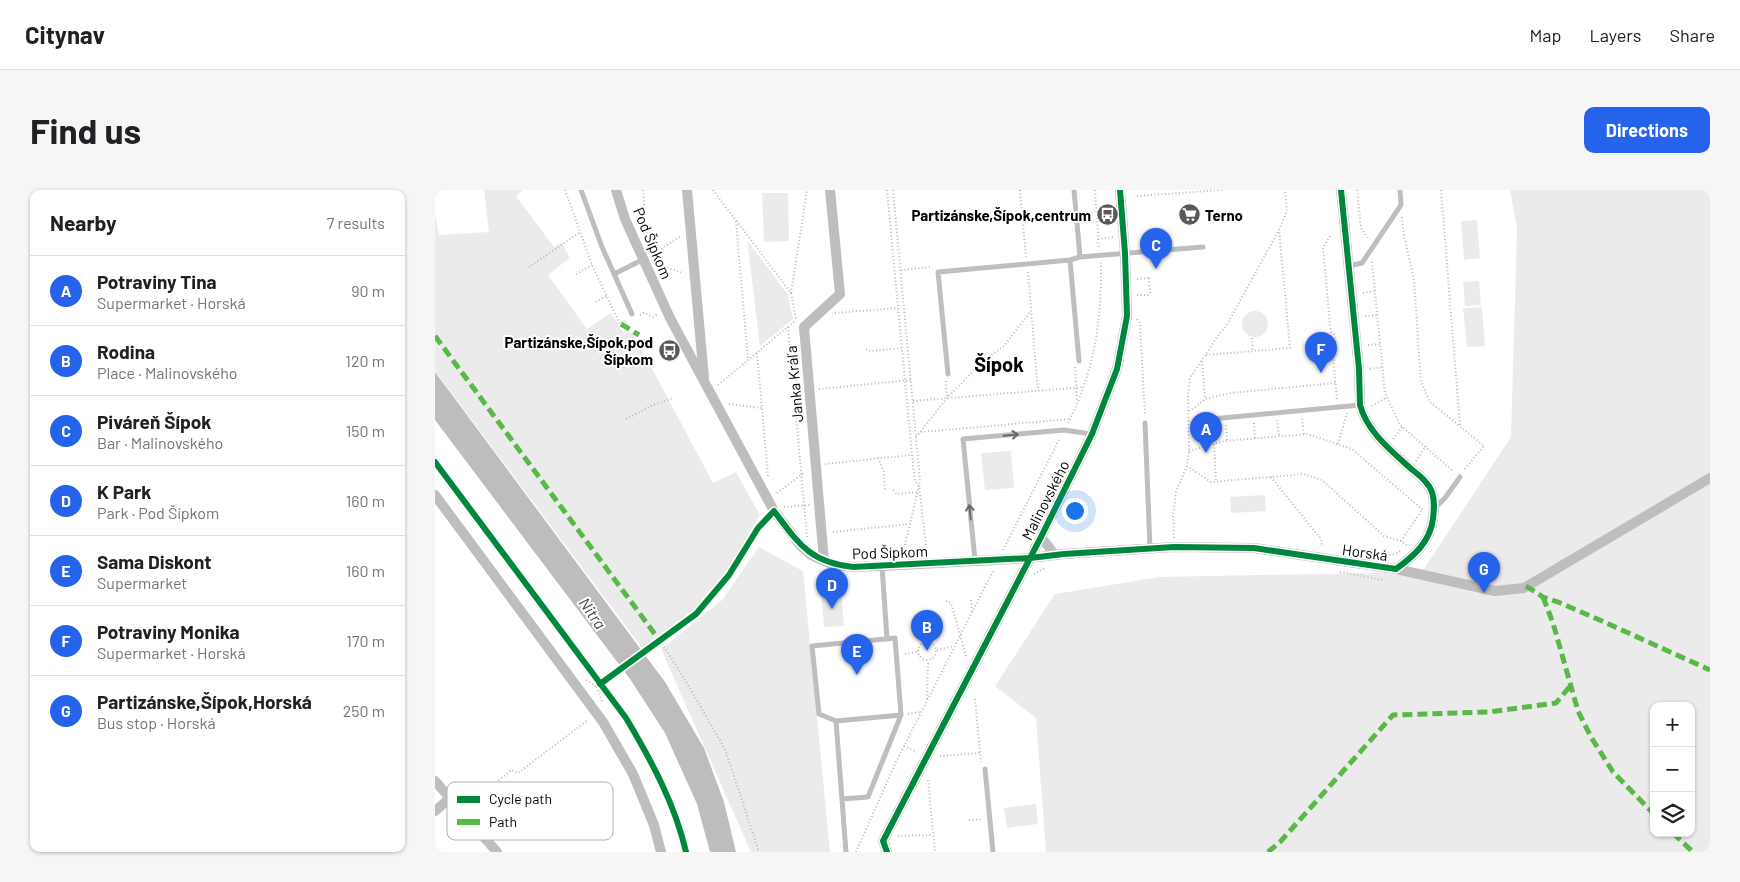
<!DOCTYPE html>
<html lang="en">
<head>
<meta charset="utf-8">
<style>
	body { margin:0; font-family:Barlow,sans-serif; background:#f6f6f6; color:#202124 }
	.controls { position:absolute; right:15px; bottom:15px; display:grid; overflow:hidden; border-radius:10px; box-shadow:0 1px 4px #0004 }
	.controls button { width:45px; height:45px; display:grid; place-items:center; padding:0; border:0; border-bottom:1px solid #e0e0e0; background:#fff; color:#202124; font:25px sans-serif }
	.you { position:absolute; left:639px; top:320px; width:18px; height:18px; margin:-12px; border:4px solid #fff; border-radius:50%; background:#1a73e8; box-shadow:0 0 0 8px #1a73e833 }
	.badge { display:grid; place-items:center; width:32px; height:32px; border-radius:50%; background:#2563eb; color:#fff; font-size:16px; font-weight:700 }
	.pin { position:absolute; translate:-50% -41px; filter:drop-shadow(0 1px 2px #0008) }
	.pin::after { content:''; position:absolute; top:26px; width:18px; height:15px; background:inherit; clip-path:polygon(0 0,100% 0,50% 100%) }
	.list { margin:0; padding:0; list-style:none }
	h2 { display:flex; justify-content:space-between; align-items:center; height:65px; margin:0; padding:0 20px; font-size:21px }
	h2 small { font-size:16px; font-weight:400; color:#757577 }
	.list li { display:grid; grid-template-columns:32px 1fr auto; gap:15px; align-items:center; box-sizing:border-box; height:70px; padding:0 20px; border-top:1px solid #e0e0e0 }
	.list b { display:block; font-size:19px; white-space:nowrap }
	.list p { margin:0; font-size:16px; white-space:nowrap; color:#757577 }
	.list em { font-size:16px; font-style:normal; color:#757577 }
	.icon { flex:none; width:28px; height:28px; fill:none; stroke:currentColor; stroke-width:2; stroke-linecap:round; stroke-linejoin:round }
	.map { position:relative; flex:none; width:1275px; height:662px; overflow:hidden; border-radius:10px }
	header { display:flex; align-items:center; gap:30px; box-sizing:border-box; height:70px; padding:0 25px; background:#fff; border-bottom:1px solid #e0e0e0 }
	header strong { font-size:24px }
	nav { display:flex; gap:28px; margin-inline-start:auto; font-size:18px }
	.intro { display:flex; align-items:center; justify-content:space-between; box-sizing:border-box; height:120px; padding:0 30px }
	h1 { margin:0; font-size:35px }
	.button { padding:12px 22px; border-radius:10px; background:#2563eb; color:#fff; font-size:18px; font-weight:700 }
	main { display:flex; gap:30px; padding:0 30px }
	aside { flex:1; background:#fff; border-radius:10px; box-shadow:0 1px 4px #0004 }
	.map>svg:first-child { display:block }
</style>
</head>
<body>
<header>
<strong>Citynav</strong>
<nav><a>Map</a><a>Layers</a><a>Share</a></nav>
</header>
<div class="intro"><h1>Find us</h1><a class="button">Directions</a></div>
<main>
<aside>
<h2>Nearby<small>7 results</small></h2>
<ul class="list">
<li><span class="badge">A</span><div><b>Potraviny Tina</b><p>Supermarket · Horská</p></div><em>90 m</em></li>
<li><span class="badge">B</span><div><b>Rodina</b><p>Place · Malinovského</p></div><em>120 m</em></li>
<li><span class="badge">C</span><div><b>Piváreň Šípok</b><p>Bar · Malinovského</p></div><em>150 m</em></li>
<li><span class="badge">D</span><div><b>K Park</b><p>Park · Pod Šípkom</p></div><em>160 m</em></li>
<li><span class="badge">E</span><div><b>Sama Diskont</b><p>Supermarket</p></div><em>160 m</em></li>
<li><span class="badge">F</span><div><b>Potraviny Monika</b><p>Supermarket · Horská</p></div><em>170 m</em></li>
<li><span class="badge">G</span><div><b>Partizánske,Šípok,Horská</b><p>Bus stop · Horská</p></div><em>250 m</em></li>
</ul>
</aside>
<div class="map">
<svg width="1275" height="662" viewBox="0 0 1275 662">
	<rect width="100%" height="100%" fill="#fff"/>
	<path fill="#ebebeb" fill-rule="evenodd" d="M49 0H88L81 6 119 57 127 53 135 68 113 85 152 139 176 123 188 142 198 143 278 293 301 282 325 325 290 385 259 421 207 458 0 181V23L4 45 54 42Z
		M1075 0H1275V662H611L601 528 560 496 620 404 725 387 987 382 1076 247 1082 39ZM1219 516H1256V643H1219Z
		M327 3H353L354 51 329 52Z
		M1042 30 1045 68 1029 70 1026 31Z
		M312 50 353 105 358 129 325 156Z
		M1044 91 1046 115 1030 116 1028 92Z
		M1047 117 1050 156 1032 157 1028 118Z
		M807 134a13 13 0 1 1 26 0a13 13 0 1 1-26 0Z
		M576 261 579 298 550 300 546 263Z
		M830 305 831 321 796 323 795 307Z
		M324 357 368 381 395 662H316L226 459 287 410Z
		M406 400 409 436 389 437 386 402Z
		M601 614 603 634 572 638 569 618Z"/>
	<path fill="#bdbdbd" d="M0 182 230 492 269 558 289 612 301 662H275L262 614 230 543 195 489 0 230Z"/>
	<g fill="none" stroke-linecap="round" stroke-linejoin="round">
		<path stroke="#b9b9b9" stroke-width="2" stroke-dasharray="1 2.5" stroke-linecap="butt" d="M130 0 157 75 185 134 193 130
			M208 0 212 50
			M278 0 356 103 361 130
			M452 0 477 265 480 291 484 296 492 363
			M458 0 485 291 468 364
			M585 0 591 67
			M660 0 664 58
			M922 0 926 38 934 50
			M1006 0 1025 236
			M702 6 787 0
			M967 27 969 46 979 90 986 192 995 212 1049 256 1028 281
			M301 31 313 170
			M895 46 888 58 902 210
			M663 49 678 47
			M217 64 245 47
			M937 72 950 203 965 235 1018 281
			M94 77 145 42
			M222 77 228 76 248 83
			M466 80 496 77
			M593 82 603 201
			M141 84 157 75
			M714 88 715 105
			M702 89 714 88
			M356 103 372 0
			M928 103 940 101
			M702 105H716
			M161 112 171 106
			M400 123 463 118
			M205 125 209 123 218 127 223 124
			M930 126 942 125
			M702 129 705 133 710 225
			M353 137 372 347
			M896 142 899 144 901 154
			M817 148 818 161
			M933 155 945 154
			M431 159 436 161 467 158
			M322 163 333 286
			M771 165 855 158 844 40
			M767 171 770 209
			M640 177 642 210
			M935 179 947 177
			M511 191 512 208
			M283 195 360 131
			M384 199 476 190
			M478 211 649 197
			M294 214 326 218
			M937 216 952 207
			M754 221 762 216 770 209 795 203 901 193
			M191 229 218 215 238 208
			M867 229 869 244
			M842 230 844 245
			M633 233C659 183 667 129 666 73
			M819 233 820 248
			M791 235 792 251
			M486 242 635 229
			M481 247 512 208 547 172 569 156 595 122
			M958 249 967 237
			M779 254 781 292
			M903 254 912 223
			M754 261 789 251 872 244 917 259 988 320
			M443 268 449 282 450 301
			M981 271 991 256
			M390 274 477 265
			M752 276 776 292 869 284 887 290 949 346 966 351 973 356
			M836 287 886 349 887 357
			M458 300 462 304 482 302
			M342 303 370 282
			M349 317 375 315
			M398 342 475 334
			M739 348 738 326 741 302 752 276 754 261 753 203 755 188 786 141 790 138 844 40 852 21 850 0
			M966 351 987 320
			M568 360 625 248
			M951 366 960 364 967 360
			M905 382 948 390
			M599 384 610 378
			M536 410 537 422
			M511 411 516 413 531 466
			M225 451 246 483 290 559 324 662
			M483 461a9 9 0 1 1 18 0a9 9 0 1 1-18 0Z
			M502 460 519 456
			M470 464 482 462
			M151 490 162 497
			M492 509 493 471
			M540 509 546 572
			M167 511 162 497C193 470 231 452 261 424 291 397 306 358 331 328
			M473 524 486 522
			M469 556 482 562
			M505 566 545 563
			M493 590 500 662
			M34 615 76 580 83 583 153 530
			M534 630 548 629
			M463 646 498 645
			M421 662 461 572 558 381"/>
		<path stroke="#bebebe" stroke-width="5" d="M146 0 167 57 197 124
			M639 0 645 67
			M635 70 644 171
			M914 76 927 73 966 15 965 0
			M179 84 207 70
			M513 184 503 82 635 70 645 67 768 57
			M766 230 925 215
			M710 233 715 358
			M1000 318 1010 308 1025 287
			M540 370 528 249 629 240 656 244
			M447 376 452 449
			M401 531 384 524 377 456 460 448 466 525 433 607 407 609
			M550 579 558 662
			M411 662 401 531 466 525"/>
		<path stroke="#bebebe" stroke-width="10" d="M181 0 190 29 235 128 339 321 365 355 376 365 389 371 401 375 418 377 447 376 595 368 629 364 739 357 819 358 961 379C979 366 995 352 998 329 999 320 1000 311 997 302 993 291 982 284 974 277 954 259 932 241 925 215L924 179 906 0
			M252 0 269 188
			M0 305 168 532 198 584 219 635 226 662
			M606 347 620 365
			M389 371 369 137 405 104 395 0
			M961 379 1060 401 1089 398 1275 288
			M0 591 62 662
			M0 621 15 608
			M452 662 448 651 606 347 657 244 682 179 692 126 690 63 685 0"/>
		<path stroke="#58b947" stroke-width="5" stroke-dasharray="10 5" stroke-linecap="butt" d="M186 134 204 145
			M0 146 225 451
			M1091 396 1108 407 1123 412 1167 431 1275 480
			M1108 407 1118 433 1143 521 1156 547 1178 582 1219 624
			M1238 643 1258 662
			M833 662 845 652 958 525 1054 522 1121 513 1136 495"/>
		<defs>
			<path id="cycleway" d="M0 272 191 528C216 570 240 614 251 662
				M165 494 261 424 294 385 323 338 339 321C364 354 374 372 418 377L595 368 629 364 739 357 819 358 961 379C979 366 995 352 998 329 999 320 1000 311 997 302 993 291 982 284 974 277 954 259 932 241 925 215L924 179 906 0
				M452 662 448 651 606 347 657 244 682 179 692 126 690 63 685 0"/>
		</defs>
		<use href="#cycleway" stroke="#fff" stroke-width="9"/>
		<use href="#cycleway" stroke="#00873e" stroke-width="6"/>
	</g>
	<defs><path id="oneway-shaft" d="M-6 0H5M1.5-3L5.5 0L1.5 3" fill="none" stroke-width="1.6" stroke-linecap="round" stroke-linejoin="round" transform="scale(1.25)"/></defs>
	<g stroke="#686868">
		<use href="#oneway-shaft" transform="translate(576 245) rotate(-5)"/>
		<use href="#oneway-shaft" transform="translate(535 322) rotate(-96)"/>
	</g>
	<defs>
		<symbol id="bus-disc" viewBox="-11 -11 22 22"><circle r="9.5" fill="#595959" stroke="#fff"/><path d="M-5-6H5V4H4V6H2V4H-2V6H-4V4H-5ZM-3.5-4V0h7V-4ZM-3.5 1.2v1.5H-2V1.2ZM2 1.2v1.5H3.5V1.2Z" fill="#fff"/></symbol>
		<symbol id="supermarket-disc" viewBox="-11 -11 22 22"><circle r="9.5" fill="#595959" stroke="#fff"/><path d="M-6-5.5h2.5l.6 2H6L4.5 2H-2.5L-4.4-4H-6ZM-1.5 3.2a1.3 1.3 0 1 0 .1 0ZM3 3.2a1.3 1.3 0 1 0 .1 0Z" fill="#fff"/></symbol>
	</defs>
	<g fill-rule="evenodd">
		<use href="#bus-disc" x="660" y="12" width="25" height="25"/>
		<use href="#supermarket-disc" x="742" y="12" width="25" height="25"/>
		<use href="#bus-disc" x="222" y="148" width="25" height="25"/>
	</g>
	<g text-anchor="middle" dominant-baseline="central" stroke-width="4" stroke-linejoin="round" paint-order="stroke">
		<g font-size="15" font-weight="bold" fill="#000" stroke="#fff" text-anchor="end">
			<text x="656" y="25">Partizánske,Šípok,centrum</text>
			<text x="770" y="25" text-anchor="start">Terno</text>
			<text x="218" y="152">Partizánske,Šípok,pod<tspan x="218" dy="17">Šípkom</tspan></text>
		</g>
		<g font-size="15" fill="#000" stroke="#fff">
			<text transform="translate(218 53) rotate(67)">Pod Šípkom</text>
			<text transform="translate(359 194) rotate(-95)">Janka Kráľa</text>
			<text transform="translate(610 310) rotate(-63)">Malinovského</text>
			<text transform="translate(455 362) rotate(-2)">Pod Šípkom</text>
			<text transform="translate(930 362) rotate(8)">Horská</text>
		</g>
		<g font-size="16" font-style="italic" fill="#424242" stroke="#fff">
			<text transform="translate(158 423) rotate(55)">Nitra</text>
		</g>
		<g font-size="20" font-weight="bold" fill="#000" stroke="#fff">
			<text x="564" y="174">Šípok</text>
		</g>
	</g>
	<rect x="12" y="592" width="166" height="58" rx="8" fill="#fff" stroke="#b2b2b2" stroke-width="1"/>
	<rect x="22" y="606" width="23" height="7" fill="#00873e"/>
	<rect x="22" y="629" width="23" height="6" fill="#58b947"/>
	<g font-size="14" fill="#000">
		<text x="54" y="614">Cycle path</text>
		<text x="54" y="637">Path</text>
	</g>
</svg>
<div class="controls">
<button>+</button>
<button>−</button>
<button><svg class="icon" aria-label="layers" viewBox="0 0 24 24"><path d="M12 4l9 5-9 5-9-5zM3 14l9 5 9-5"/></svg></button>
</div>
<div class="you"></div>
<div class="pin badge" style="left:771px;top:263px">A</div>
<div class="pin badge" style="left:492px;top:461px">B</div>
<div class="pin badge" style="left:721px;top:79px">C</div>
<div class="pin badge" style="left:397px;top:419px">D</div>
<div class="pin badge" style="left:422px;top:485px">E</div>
<div class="pin badge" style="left:886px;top:183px">F</div>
<div class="pin badge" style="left:1049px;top:403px">G</div>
</div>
</main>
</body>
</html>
